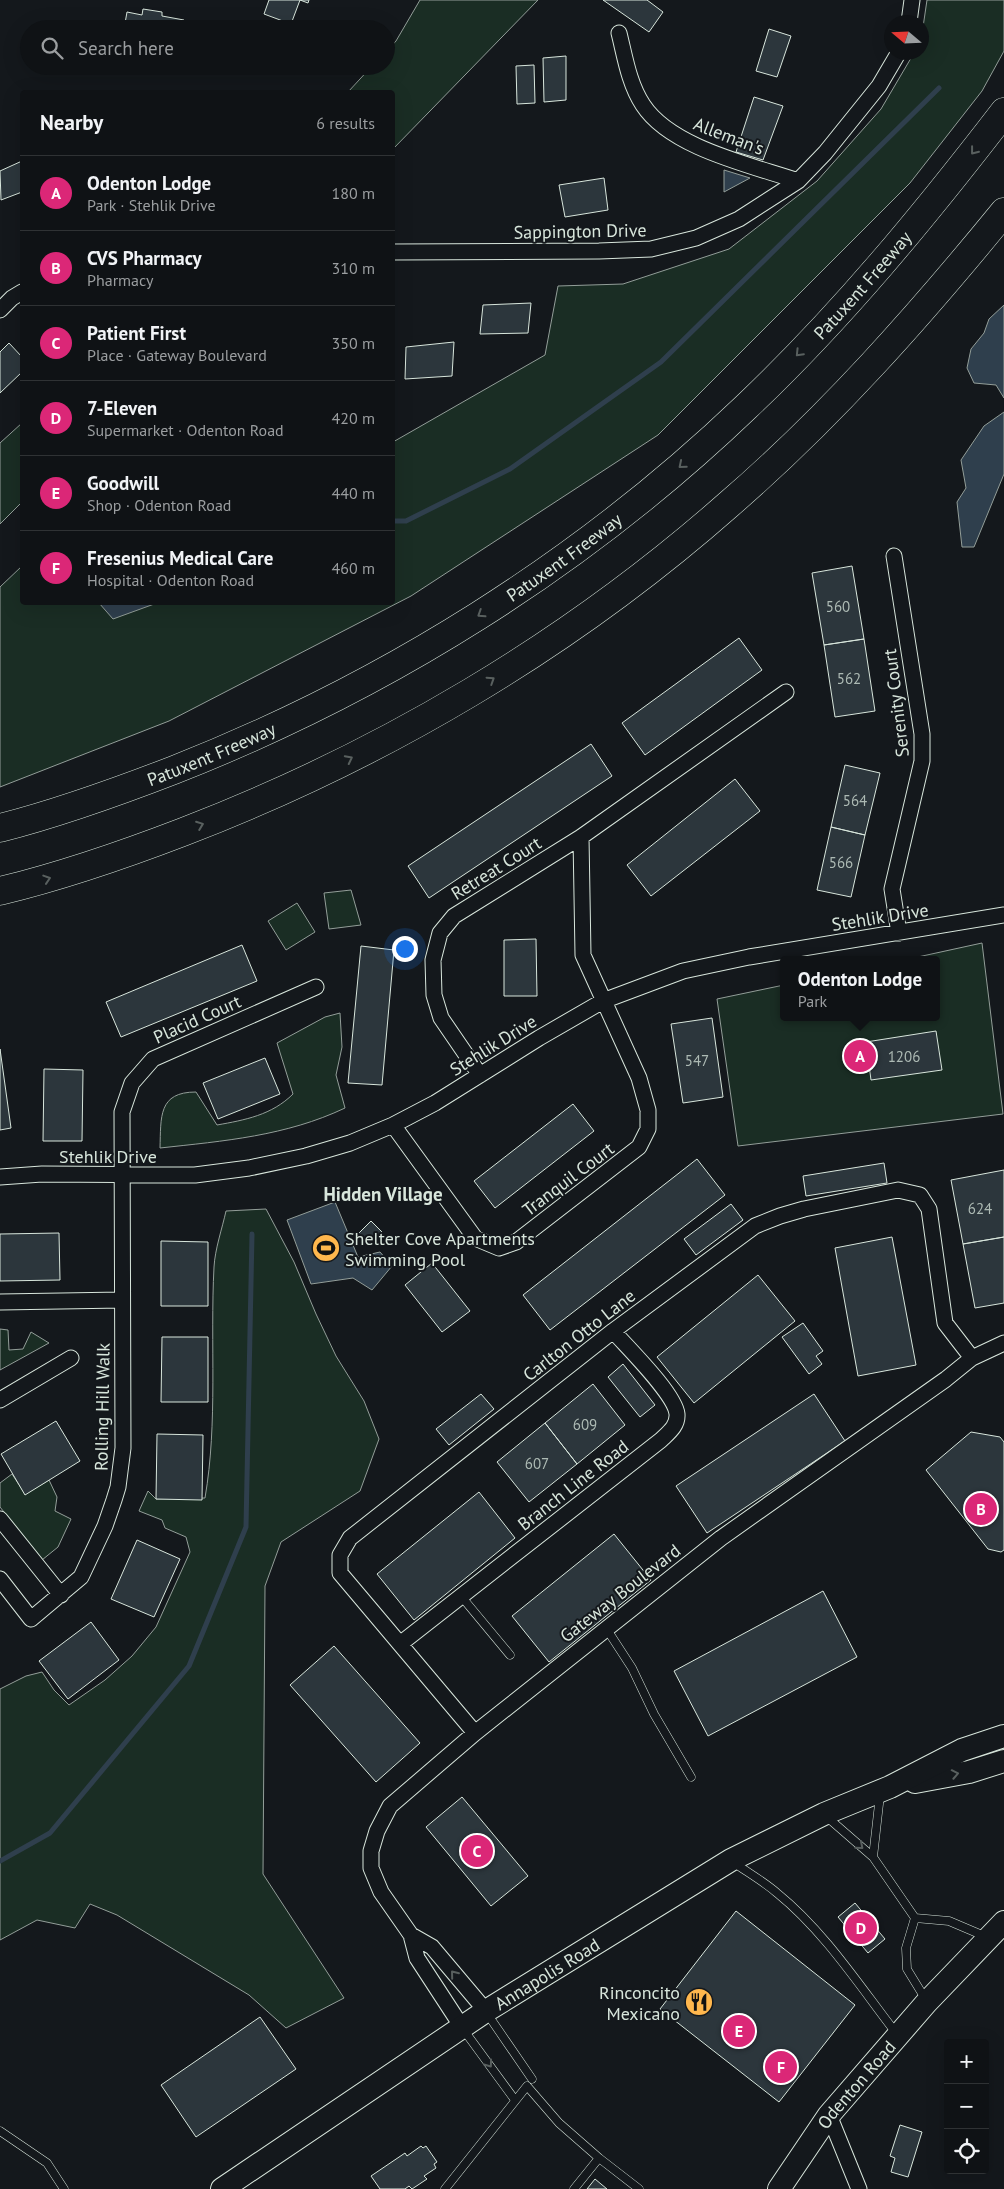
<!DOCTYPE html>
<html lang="en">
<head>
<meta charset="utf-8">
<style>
	body { margin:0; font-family:"PT Sans",sans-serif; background:#1d2022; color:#f1f3f6 }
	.controls { position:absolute; right:15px; bottom:15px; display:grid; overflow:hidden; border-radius:5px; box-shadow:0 5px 20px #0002 }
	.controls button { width:45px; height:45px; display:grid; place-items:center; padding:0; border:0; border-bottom:1px solid #2f3234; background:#0f1215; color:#f1f3f6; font:25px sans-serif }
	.compass { position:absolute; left:884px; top:15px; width:45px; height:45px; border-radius:50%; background:#0f1215; box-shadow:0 5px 20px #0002; rotate:289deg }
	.you { position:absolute; left:404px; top:948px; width:18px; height:18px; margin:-12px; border:4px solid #fff; border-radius:50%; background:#1a73e8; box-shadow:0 0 0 8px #1a73e833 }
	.badge { display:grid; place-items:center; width:32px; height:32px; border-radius:50%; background:#db2777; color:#fff; font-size:16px; font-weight:700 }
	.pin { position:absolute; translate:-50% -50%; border:2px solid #fff; box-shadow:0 1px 5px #0006 }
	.popup { position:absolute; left:780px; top:956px; width:160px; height:65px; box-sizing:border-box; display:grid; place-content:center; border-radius:5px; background:#0f1215; filter:drop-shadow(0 1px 4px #0005); font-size:16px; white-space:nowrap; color:#9b9ea0 }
	.popup b { font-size:19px; color:#f1f3f6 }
	.popup::after { content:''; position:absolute; left:50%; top:100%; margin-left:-10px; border:10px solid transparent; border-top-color:#0f1215 }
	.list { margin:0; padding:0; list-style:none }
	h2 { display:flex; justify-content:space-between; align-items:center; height:65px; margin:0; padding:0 20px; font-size:21px }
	h2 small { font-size:16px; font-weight:400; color:#9b9ea0 }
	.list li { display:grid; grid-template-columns:32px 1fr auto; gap:15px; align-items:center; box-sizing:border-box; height:75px; padding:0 20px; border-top:1px solid #2f3234 }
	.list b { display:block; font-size:19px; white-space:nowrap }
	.list p { margin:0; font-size:16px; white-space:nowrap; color:#9b9ea0 }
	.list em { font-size:16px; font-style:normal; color:#9b9ea0 }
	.icon { flex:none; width:28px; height:28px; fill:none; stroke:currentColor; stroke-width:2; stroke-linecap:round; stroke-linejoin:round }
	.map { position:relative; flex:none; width:1004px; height:2189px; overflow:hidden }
	.search { position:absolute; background:#0f1215; box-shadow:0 5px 20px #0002; left:20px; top:20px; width:375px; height:55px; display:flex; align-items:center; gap:12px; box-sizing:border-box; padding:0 18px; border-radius:28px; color:#9b9ea0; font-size:19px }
	.panel { position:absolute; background:#0f1215; box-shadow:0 5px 20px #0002; left:20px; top:90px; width:375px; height:515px; border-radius:5px }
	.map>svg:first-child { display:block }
</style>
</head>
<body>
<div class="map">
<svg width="1004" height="2189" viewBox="0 0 1004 2189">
	<rect width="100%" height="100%" fill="#14181c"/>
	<path fill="#1a2d24" stroke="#939e99" d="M420 0H538L393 149 392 92H348L372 66H386V52L396 41Z
		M927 0H1004V51L982 91 910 183 658 435 411 596 169 721 0 787V587L22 566V602H392L393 442 545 355 558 286 623 284 729 249 817 181 881 109 914 53 922 52V34Z
		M22 423V502L0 524V443Z
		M351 890 361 925 329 929 324 893Z
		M297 903 315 932 286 950 268 921Z
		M982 943 1003 1114 738 1146 717 999 784 985V1017H936V960H904Z
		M340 1013 342 1047 336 1075 345 1108C286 1136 224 1141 160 1148 161 1117 158 1092 196 1092L217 1125C245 1120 272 1115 293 1094L277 1043 325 1017Z
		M266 1209 294 1262 316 1314 336 1356 364 1401 379 1439 360 1491 281 1542 265 1586 263 1874 344 1998 286 2028 249 1995 117 1915 90 1904 75 1928 37 1920 0 1940V1689L26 1676 42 1672 54 1690 69 1705 105 1680 132 1656 156 1627 190 1552 186 1537 165 1528 162 1520 139 1511 148 1491 156 1499 205 1498C218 1422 210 1344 214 1267 215 1249 222 1229 226 1211Z
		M0 1329 8 1330 9 1350 23 1349 31 1332 49 1343 0 1370Z
		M12 1474 25 1494 49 1480 57 1497 55 1511 71 1519 58 1547 42 1560 0 1507V1483Z"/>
	<path fill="#2f3f4d" stroke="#939e99" d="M724 170 750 178 724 192Z
		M1004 305V398L996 385 974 383 967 368 971 349 984 333 989 319Z
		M1004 412V474L974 547H962L957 502 966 488 961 460 984 426Z
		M99 603H157L113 619Z
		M335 1202 358 1257 380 1252 392 1266 372 1290 353 1278 311 1284 287 1220Z"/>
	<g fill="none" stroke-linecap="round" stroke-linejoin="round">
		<path stroke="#2f3f4d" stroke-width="5" d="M392 521H406L510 469 661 362 939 88
			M0 1861 50 1833 189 1666 246 1527 252 1234"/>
	</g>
	<path fill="#2c363c" stroke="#d8e6dc" d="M269 0H309L308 3 300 0 291 24 264 14Z
		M603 0H647L663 12 649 32Z
		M143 9 162 12V16L184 20 182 29H124L127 12 142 15Z
		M769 29 791 36 777 77 756 71Z
		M566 56V100L544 102 543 58Z
		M534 65 535 103 517 104 516 66Z
		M754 97 783 106 763 160 736 152Z
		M22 161V192L1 200 0 171Z
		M604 178 608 210 565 217 559 185Z
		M531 303 528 333 480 334 483 305Z
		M454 342 452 376 405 379 406 347Z
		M9 343 22 357V372L0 393V352Z
		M852 566 864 639 824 645 812 573Z
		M739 638 762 670 645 755 622 723Z
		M864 639 875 711 835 717 824 645Z
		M591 744 612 776 429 898 408 866Z
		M845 765 880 773 865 835 831 827Z
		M735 779 760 811 651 896 627 865Z
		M831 827 865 835 851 897 817 890Z
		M536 939 537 996H504V940Z
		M242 945 257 981 121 1037 106 1002Z
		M361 946 394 950 382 1085 348 1083Z
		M712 1018 723 1097 683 1103 671 1024Z
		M936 1031 942 1070 871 1080 866 1042Z
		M0 1049 11 1128 0 1130Z
		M265 1058 280 1094 218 1119 203 1083Z
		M44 1069 83 1070 82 1141H43Z
		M573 1104 594 1131 495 1208 474 1181Z
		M697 1159 725 1195 550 1330 523 1295Z
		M884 1163 887 1183 806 1196 803 1176Z
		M1004 1170V1237L963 1244 951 1180Z
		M731 1204 743 1220 696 1255 684 1239Z
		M371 1221 382 1232 369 1245 358 1234Z
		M59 1233 60 1280 0 1281V1234Z
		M892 1237 916 1365 858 1376 835 1248Z
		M1004 1237V1303L975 1308 963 1244Z
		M161 1241 208 1242V1306H161Z
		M432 1263 470 1311 442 1332 405 1285Z
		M758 1275 795 1321 694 1403 657 1357Z
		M803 1323 823 1351 816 1356 822 1364 809 1374 782 1337Z
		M162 1337H208V1402H161Z
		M623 1364 655 1405 640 1417 608 1377Z
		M593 1384 625 1425 577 1464 545 1423Z
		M481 1394 494 1409 449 1445 436 1429Z
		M814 1394 845 1441 707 1533 676 1486Z
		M56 1421 80 1461 25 1495 1 1454Z
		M545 1423 577 1464 529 1502 497 1462Z
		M971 1432 1000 1437 1004 1442V1550L1001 1552 988 1549 926 1470Z
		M157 1434 203 1435 202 1500 156 1499Z
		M479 1492 515 1538 414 1620 377 1574Z
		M614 1534 651 1580 549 1662 512 1616Z
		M137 1540 180 1559 154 1617 111 1599Z
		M823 1591 857 1657 708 1736 674 1671Z
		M91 1622 119 1660 68 1699 39 1661Z
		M334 1646 420 1743 376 1782 290 1685Z
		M462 1797 528 1876 491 1906 426 1827Z
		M855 1903 885 1939 868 1953 838 1917Z
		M736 1911 855 2005 779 2102 660 2009Z
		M260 2017 296 2069 196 2137 161 2085Z
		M900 2125 922 2132 908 2177 891 2172 895 2158 890 2156Z
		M421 2146 423 2148 426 2146 437 2162 434 2164 436 2168 424 2176 427 2179 412 2189 409 2186 405 2189H380L371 2176 405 2153 407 2156Z
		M595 2179 607 2189H587Z"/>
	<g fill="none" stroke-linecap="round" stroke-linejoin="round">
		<defs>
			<path id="lane" d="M461 1596 510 1655
				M606 1628 632 1668 654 1714 691 1777
				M827 1817 873 1857 880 1795
				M873 1857 915 1918
				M733 1862C747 1872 763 1881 777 1893 824 1931 859 1985 896 2033
				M926 2000 907 1969 906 1948 915 1918 949 1921 982 1935
				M486 2012 532 2079
				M463 2029 515 2100
				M0 2131 47 2163 64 2189
				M599 2158 639 2189
				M445 2189 527 2086 559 2123 599 2158 574 2189"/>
			<path id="street" d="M909 22 912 0
				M619 33C625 57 629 84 643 105 671 148 751 165 798 181
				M392 252 599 251 651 249 696 238 739 219 798 181 825 153 879 86 899 52
				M0 310 12 298 22 292
				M894 556 922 734V761L892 889 899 933
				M480 1075 441 1018 434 995 433 960 440 933 454 916 581 837 786 692
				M393 1125 475 1238 499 1248 516 1242 639 1147 648 1129V1110L639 1078 583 955 581 837
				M0 1177 42 1174 195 1175 249 1168 306 1156 350 1143 393 1125 435 1103 539 1038 603 1001 683 971 749 957 1004 915
				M0 1302 122 1300
				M0 1400 71 1358
				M0 1519 61 1595
				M0 1579 31 1619 81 1577 105 1526 114 1500 118 1487 123 1448 122 1112 132 1083 153 1059 316 987
				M400 1644 661 1440C668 1433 678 1426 677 1414 675 1394 628 1348 613 1331
				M475 1733 340 1573V1555L350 1538 613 1331 755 1226 780 1216 804 1209 898 1190 920 1195 929 1209 945 1323 972 1358
				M411 1935 432 1947 486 2011
				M462 2027 417 1958 411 1935 381 1892 371 1868V1851L377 1831 390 1806 475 1733 721 1538 946 1379 972 1358 1004 1343
				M829 2115 859 2189"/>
			<g id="secondary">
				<path d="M915 1782 969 1772 1004 1761"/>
				<path id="s1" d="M222 2189 486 2011 731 1860 824 1814 890 1787 962 1750 1004 1736"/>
				<path id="s2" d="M779 2189 829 2115 927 2002 1004 1922"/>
			</g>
			<g id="highway">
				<path id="s3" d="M0 828C59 813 117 792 174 770 385 687 582 564 746 407 841 317 924 216 1004 112"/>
				<path d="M0 891C62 876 123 855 183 832 381 756 568 646 728 505 830 417 919 316 1004 212"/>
			</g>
		</defs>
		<use href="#lane" stroke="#d8e6dc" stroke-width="9"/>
		<use href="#street" stroke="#d8e6dc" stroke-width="17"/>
		<use href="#secondary" stroke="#d8e6dc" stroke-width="24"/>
		<use href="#highway" stroke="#d8e6dc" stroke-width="29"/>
		<use href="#lane" stroke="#14181c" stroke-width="8"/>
		<use href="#street" stroke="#14181c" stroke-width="15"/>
		<use href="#secondary" stroke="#14181c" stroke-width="22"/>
		<use href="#highway" stroke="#14181c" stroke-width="28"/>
	</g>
	<defs><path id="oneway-chevron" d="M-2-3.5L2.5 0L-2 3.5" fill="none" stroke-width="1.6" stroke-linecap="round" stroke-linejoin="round" transform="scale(1.25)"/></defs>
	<g stroke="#59605f">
		<use href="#oneway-chevron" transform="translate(974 151) rotate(128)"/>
		<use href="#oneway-chevron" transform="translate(799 353) rotate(134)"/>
		<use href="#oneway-chevron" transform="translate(682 465) rotate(140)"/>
		<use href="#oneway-chevron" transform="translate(481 614) rotate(147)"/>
		<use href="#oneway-chevron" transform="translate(491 680) rotate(-33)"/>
		<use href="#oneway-chevron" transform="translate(349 759) rotate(-27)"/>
		<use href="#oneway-chevron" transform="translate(200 825) rotate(-21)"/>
		<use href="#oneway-chevron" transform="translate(47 879) rotate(-18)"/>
		<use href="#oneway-chevron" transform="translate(955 1774) rotate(-11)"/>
		<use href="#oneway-chevron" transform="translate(860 1846) rotate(40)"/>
		<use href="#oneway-chevron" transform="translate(454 1974) rotate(-129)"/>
		<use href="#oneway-chevron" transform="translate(489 2064) rotate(54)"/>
	</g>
	<defs>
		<symbol id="stadium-disc" viewBox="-11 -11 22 22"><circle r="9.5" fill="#ffb74d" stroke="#14181c"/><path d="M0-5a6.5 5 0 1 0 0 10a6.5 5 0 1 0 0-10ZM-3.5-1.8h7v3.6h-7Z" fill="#111"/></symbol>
		<symbol id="restaurant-disc" viewBox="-11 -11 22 22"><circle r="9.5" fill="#ffb74d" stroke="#14181c"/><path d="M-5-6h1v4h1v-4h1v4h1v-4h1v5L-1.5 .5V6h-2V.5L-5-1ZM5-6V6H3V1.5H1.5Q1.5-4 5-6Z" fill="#111"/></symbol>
	</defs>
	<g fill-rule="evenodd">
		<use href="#stadium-disc" x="310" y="1232" width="32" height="32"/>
		<use href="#restaurant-disc" x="683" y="1986" width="32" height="32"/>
	</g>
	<g text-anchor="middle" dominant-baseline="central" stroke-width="4" stroke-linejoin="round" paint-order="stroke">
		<g font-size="15" fill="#adbab4">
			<text x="838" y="606">560</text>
			<text x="849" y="678">562</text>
			<text x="855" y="800">564</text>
			<text x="841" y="862">566</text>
			<text x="904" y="1056">1206</text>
			<text x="697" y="1060">547</text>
			<text x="980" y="1208">624</text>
			<text x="585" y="1424">609</text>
			<text x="537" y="1463">607</text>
		</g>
		<g font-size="18" fill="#d8e6dc" stroke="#14181c">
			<text transform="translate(729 136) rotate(21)">Alleman's</text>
			<text transform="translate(580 231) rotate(-1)">Sappington Drive</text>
			<text stroke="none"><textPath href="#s3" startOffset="1034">Patuxent Freeway</textPath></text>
			<text stroke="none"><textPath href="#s3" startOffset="629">Patuxent Freeway</textPath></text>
			<text transform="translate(896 703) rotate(-97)">Serenity Court</text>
			<text stroke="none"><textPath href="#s3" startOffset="224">Patuxent Freeway</textPath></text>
			<text transform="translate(496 868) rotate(-32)">Retreat Court</text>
			<text transform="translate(880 917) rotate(-9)">Stehlik Drive</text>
			<text transform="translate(197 1019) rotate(-24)">Placid Court</text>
			<text transform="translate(493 1045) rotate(-32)">Stehlik Drive</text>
			<text x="108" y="1156">Stehlik Drive</text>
			<text transform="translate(568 1179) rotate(-37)">Tranquil Court</text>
			<text transform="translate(579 1335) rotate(-38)">Carlton Otto Lane</text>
			<text transform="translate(102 1407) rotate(-89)">Rolling Hill Walk</text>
			<text transform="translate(573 1485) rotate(-38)">Branch Line Road</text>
			<text transform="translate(620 1593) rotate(-38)">Gateway Boulevard</text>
			<text stroke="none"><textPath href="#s1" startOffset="390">Annapolis Road</textPath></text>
			<text stroke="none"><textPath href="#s2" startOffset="130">Odenton Road</textPath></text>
		</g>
		<g font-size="18" fill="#d8e6dc" stroke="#14181c" text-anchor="start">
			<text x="345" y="1238">Shelter Cove Apartments<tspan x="345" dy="21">Swimming Pool</tspan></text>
			<text x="680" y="1992" text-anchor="end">Rinconcito<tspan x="680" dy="21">Mexicano</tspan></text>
		</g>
		<g font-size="19" font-weight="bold" fill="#d8e6dc" stroke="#14181c">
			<text x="383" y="1194">Hidden Village</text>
		</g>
	</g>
</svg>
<div class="controls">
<button>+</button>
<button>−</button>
<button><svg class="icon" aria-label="locate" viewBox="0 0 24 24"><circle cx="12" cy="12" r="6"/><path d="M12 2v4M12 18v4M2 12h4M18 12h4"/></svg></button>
</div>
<svg class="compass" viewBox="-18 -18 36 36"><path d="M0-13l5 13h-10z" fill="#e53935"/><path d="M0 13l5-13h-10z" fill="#9b9ea0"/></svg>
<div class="you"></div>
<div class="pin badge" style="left:860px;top:1056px">A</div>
<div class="popup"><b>Odenton Lodge</b>Park</div>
<div class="pin badge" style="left:981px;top:1509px">B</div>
<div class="pin badge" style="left:477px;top:1851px">C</div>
<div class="pin badge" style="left:861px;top:1928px">D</div>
<div class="pin badge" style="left:739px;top:2031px">E</div>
<div class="pin badge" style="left:781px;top:2067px">F</div>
<div class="search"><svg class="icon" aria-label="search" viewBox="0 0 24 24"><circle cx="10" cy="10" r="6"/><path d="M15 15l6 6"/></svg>Search here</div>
<section class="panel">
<h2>Nearby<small>6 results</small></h2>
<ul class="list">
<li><span class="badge">A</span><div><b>Odenton Lodge</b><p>Park · Stehlik Drive</p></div><em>180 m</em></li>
<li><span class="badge">B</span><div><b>CVS Pharmacy</b><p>Pharmacy</p></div><em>310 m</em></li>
<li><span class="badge">C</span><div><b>Patient First</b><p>Place · Gateway Boulevard</p></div><em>350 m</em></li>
<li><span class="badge">D</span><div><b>7-Eleven</b><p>Supermarket · Odenton Road</p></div><em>420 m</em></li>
<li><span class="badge">E</span><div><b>Goodwill</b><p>Shop · Odenton Road</p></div><em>440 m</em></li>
<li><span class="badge">F</span><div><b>Fresenius Medical Care</b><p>Hospital · Odenton Road</p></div><em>460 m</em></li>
</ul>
</section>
</div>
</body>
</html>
